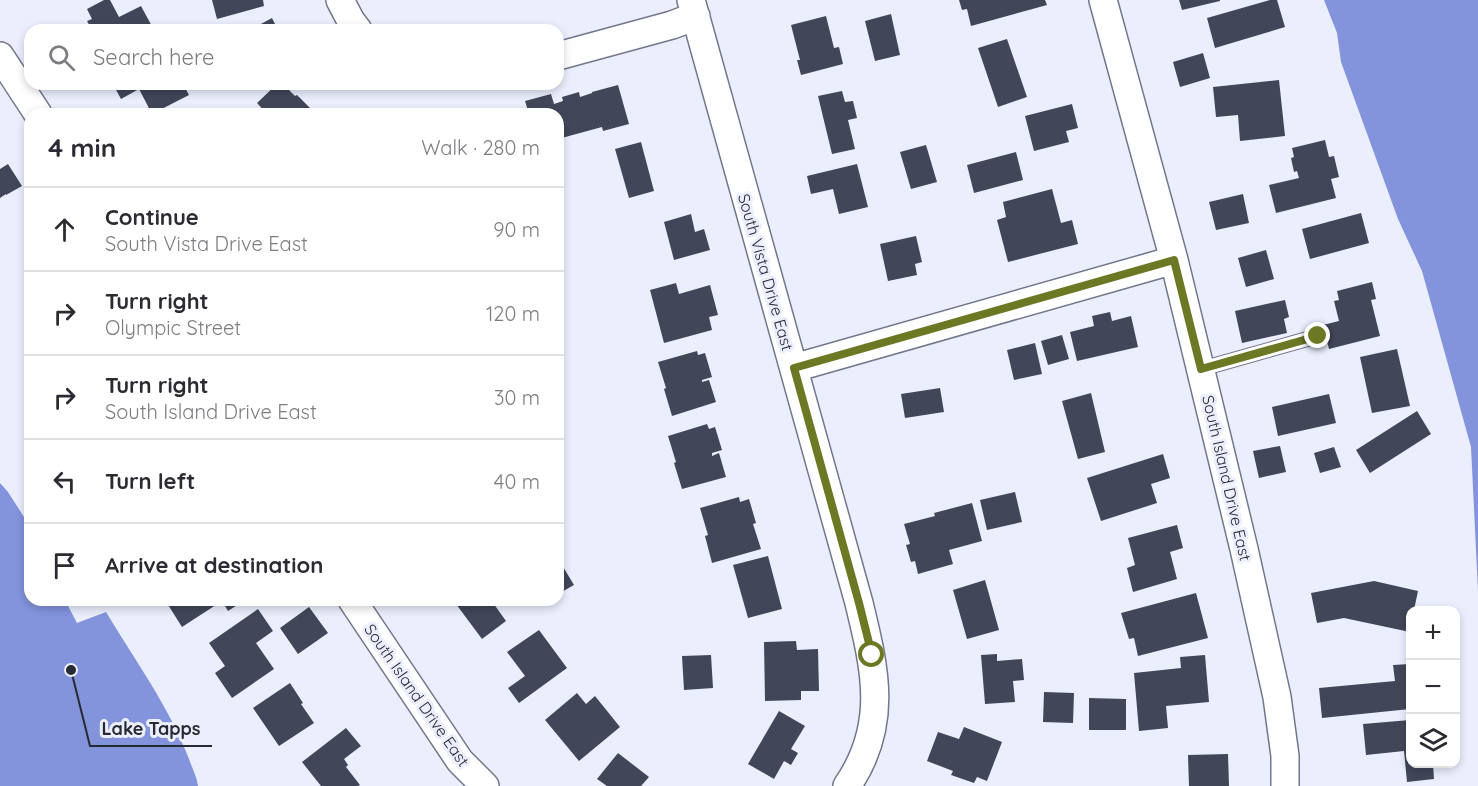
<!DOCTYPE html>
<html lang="en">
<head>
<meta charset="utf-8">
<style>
	body { margin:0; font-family:Quicksand,sans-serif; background:#f7f7f7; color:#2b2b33 }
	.controls { position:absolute; right:18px; bottom:18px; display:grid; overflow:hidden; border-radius:12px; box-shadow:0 3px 9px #0003 }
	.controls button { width:54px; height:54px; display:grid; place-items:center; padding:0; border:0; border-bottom:2px solid #e1e1e2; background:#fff; color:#2b2b33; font:30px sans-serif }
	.stop { position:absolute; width:18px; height:18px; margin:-14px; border:4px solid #6c7824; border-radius:50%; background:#fff }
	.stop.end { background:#6c7824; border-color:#fff; box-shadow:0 2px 6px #0008 }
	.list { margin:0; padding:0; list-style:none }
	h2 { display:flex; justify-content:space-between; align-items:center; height:78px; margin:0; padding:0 24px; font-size:26px }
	h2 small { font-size:20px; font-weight:400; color:#7c7c81 }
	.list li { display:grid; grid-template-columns:39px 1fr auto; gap:18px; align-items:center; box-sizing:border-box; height:84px; padding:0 24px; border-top:2px solid #e1e1e2 }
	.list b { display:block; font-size:22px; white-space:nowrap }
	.list p { margin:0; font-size:20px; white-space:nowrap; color:#7c7c81 }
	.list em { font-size:20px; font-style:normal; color:#7c7c81 }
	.icon { flex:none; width:33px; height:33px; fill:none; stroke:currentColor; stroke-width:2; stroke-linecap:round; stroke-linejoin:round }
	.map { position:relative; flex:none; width:1478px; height:786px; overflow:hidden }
	.search { position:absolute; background:#fff; box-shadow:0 3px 9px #0003; left:24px; top:24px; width:540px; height:66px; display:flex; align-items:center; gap:15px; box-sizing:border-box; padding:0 21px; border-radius:18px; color:#7c7c81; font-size:22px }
	.panel { position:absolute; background:#fff; box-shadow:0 3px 9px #0003; left:24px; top:108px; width:540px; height:498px; border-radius:18px }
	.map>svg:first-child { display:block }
</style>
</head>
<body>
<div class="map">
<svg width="1478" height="786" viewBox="0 0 1478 786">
	<rect width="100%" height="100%" fill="#ebeffd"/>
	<path fill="#8393dc" d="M1324 0H1478V591L1471 447 1422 271 1398 219 1341 62 1337 33Z
		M0 483 8 492 24 517 30 531V600H65L77 623 106 612C135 660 169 707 189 759 192 768 197 777 198 786H0Z"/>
	<path fill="#414659" d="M104 0H110L119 17 141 6 154 30H92L87 21 92 19 87 9Z
		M212 0H263L264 6 217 19Z
		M959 0H1045L1047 5 971 26 967 9 962 10Z
		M1179 0H1220V1L1182 10Z
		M1270 0H1277L1285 27 1215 48 1207 18Z
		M891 14 900 55 875 61 865 21Z
		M826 16 834 48 839 47 843 64 801 75 797 60H800L791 25Z
		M272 18 278 30H250Z
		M1007 39 1027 97 998 107 978 48Z
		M1203 53 1210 78 1180 87 1173 62Z
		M1279 80 1285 136 1240 141 1238 115 1216 117 1213 87Z
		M113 84H183L189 95 152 114 139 89 121 99Z
		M277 84H283L295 96 297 95 313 111 311 113 312 114H267L257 103Z
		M618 85 629 124 603 131 602 127 558 139V114H529L525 101 551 94 554 104 563 101 562 97 579 92 580 97 592 93V92Z
		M842 91 845 102 853 101 857 118 848 120 855 149 832 154 818 96Z
		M1072 104 1078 128 1066 131 1069 142 1034 151 1025 116Z
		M1325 140 1329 157 1334 156 1339 177 1331 179 1336 198 1276 213 1269 185 1299 178 1297 171 1294 172 1291 158 1294 157 1292 148Z
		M641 142 654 191 629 198 615 149Z
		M926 145 937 182 911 189 900 152Z
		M1016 152 1023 180 974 193 967 165Z
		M8 164 22 186 6 195V194L0 198V169Z
		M857 164 868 207 839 214 833 189 811 194 807 176Z
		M1052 189 1061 223 1072 220 1078 244 1008 262 997 220 1006 217 1003 202Z
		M1243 194 1249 223 1216 230 1209 202Z
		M1361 213 1369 243 1310 259 1302 229Z
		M691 214 695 232 704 229 710 250 674 260 664 222Z
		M916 236 922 262 915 264 917 275 888 281 880 244Z
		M1266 250 1274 279 1246 287 1238 258Z
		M1372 282 1376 299 1371 300 1380 336 1329 349 1323 325 1339 321 1334 301 1339 300 1337 291Z
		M676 283 679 294 710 285 718 315 709 317 712 330 664 343 650 290Z
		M1285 300 1289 317 1284 319 1287 333 1242 343 1235 311Z
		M1110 312 1112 321 1131 316 1138 347 1077 361 1070 332 1094 326 1092 316Z
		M1062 335 1069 359 1048 365 1041 341Z
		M1035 343 1042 374 1014 380 1007 350Z
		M1397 349 1410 406 1372 413 1360 357Z
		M697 351 698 355 705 353 712 377 702 380V382L709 380 716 402 672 416 664 389 666 388 658 362Z
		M940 388 944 412 905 418 901 394Z
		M1091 393 1105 452 1078 459 1062 401Z
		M1329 394 1336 423 1278 436 1272 407Z
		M1417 411 1431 434 1370 473 1356 450Z
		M707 424 709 429 715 427 722 450 712 453V456L719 453 726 477 682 489 674 463 676 462 668 436Z
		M1280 446 1286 472 1259 478 1253 451Z
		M1334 447 1341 467 1320 473 1314 453Z
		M1163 454 1170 478 1151 484 1157 503 1101 521 1087 478Z
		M1015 492 1022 522 987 530 980 500Z
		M739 497 740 502 749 499 756 523 753 524 761 549 712 563 705 536 708 535 700 508Z
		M972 503 982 541 949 550 953 564 918 574 915 561 911 562 906 545 910 544 904 524 935 516 934 513Z
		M1177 525 1183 548 1170 552 1177 579 1133 592 1127 568 1135 565 1128 538Z
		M768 556 782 609 748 618 733 565Z
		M562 565 574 585 558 594V568Z
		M985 580 999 630 967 639 953 590Z
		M1374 581 1418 591 1414 610H1410V632L1344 618 1317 623 1311 593Z
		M1196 593 1208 638 1138 656 1134 638 1129 639 1121 613Z
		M165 600H245L228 611 222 601 182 627Z
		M453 600H491L506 621 482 639Z
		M309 607 328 633 298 654 280 628Z
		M258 609 273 631 256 643 274 669 232 698 215 673 225 666 209 643Z
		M539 630 567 668 519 703 508 688 525 676 507 652Z
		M796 641 797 650 818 649 819 691H801V700L765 701 764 642Z
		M997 654V661L1022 659 1024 680 1013 681 1015 702 985 704 981 655Z
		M711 655 713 688 684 690 682 656Z
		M1205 655 1209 702 1166 706 1168 728 1139 731 1134 673 1181 668 1180 657Z
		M1410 664V709L1322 718 1319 688 1395 681 1393 665Z
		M290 683 303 703 301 704 314 723 279 746 253 708Z
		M1044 692 1074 693 1073 723 1043 722Z
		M577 693 586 704 595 696 620 727 579 761 545 720Z
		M1089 698 1126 699V730H1089Z
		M779 711 805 726 791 749 798 753 791 765 784 761 774 779 748 764Z
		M1410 720V764H1433L1434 779 1407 782 1404 751 1366 755 1363 724Z
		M964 727 1002 742 987 781 977 777 974 783 951 775 953 771 927 761 938 732 959 739Z
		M346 728 361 746 344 759 348 765 346 767 360 785 358 786H321L302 762Z
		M618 753 649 777 641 786H607L597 779Z
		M1228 754 1229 786H1189L1188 755Z"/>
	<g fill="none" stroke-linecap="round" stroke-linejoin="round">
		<defs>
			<path id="service" d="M1201 369 1318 336"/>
			<path id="minor" d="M340 0 351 21 358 30
				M691 0 859 603C875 669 889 725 847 786
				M1103 0 1174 260 1244 549 1277 697 1285 756V786
				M0 56 38 114
				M558 56 672 25 696 16
				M794 368 1174 260
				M352 600 460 761 485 786"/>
		</defs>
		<use href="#service" stroke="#71778c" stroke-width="16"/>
		<use href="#minor" stroke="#71778c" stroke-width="30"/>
		<use href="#service" stroke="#fff" stroke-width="14"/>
		<use href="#minor" stroke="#fff" stroke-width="27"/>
	</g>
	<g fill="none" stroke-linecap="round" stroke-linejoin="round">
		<path stroke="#6c7824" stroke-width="8" d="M872 655 859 603 794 368 1174 260 1201 369 1318 336"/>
	</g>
	<g text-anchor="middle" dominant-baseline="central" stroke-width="6" stroke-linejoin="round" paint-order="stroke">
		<g font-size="16" fill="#282a33" stroke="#ebeffd">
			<text transform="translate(766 272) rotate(74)">South Vista Drive East</text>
			<text transform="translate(1227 478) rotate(77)">South Island Drive East</text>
			<text transform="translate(417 695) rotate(55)">South Island Drive East</text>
		</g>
	</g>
	<path fill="none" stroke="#282a33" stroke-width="2" d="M71 670L90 746H212"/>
	<circle fill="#282a33" stroke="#ebeffd" stroke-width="2" cx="71" cy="670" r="6"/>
	<g font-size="18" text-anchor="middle" font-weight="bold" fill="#282a33" stroke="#ebeffd" stroke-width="6" stroke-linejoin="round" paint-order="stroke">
		<text x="151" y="735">Lake Tapps</text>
	</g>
</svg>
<div class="controls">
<button>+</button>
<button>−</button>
<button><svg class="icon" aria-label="layers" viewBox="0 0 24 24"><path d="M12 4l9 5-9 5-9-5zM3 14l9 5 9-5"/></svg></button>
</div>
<div class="stop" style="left:872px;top:655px"></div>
<div class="stop end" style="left:1318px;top:336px"></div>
<div class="search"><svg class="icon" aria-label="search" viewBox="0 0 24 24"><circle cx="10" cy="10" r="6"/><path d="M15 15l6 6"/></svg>Search here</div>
<section class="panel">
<h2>4 min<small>Walk · 280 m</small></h2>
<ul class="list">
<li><svg class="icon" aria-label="ahead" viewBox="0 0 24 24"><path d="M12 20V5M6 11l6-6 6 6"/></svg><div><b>Continue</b><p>South Vista Drive East</p></div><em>90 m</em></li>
<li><svg class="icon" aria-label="right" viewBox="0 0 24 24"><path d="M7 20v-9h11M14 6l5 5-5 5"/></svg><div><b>Turn right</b><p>Olympic Street</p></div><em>120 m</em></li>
<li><svg class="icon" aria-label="right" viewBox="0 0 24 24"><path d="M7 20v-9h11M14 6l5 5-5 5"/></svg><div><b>Turn right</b><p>South Island Drive East</p></div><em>30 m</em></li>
<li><svg class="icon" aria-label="left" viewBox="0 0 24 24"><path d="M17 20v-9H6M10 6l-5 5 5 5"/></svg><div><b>Turn left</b></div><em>40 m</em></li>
<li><svg class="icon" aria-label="arrive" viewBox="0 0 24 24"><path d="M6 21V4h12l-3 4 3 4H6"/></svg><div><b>Arrive at destination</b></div></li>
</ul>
</section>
</div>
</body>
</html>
